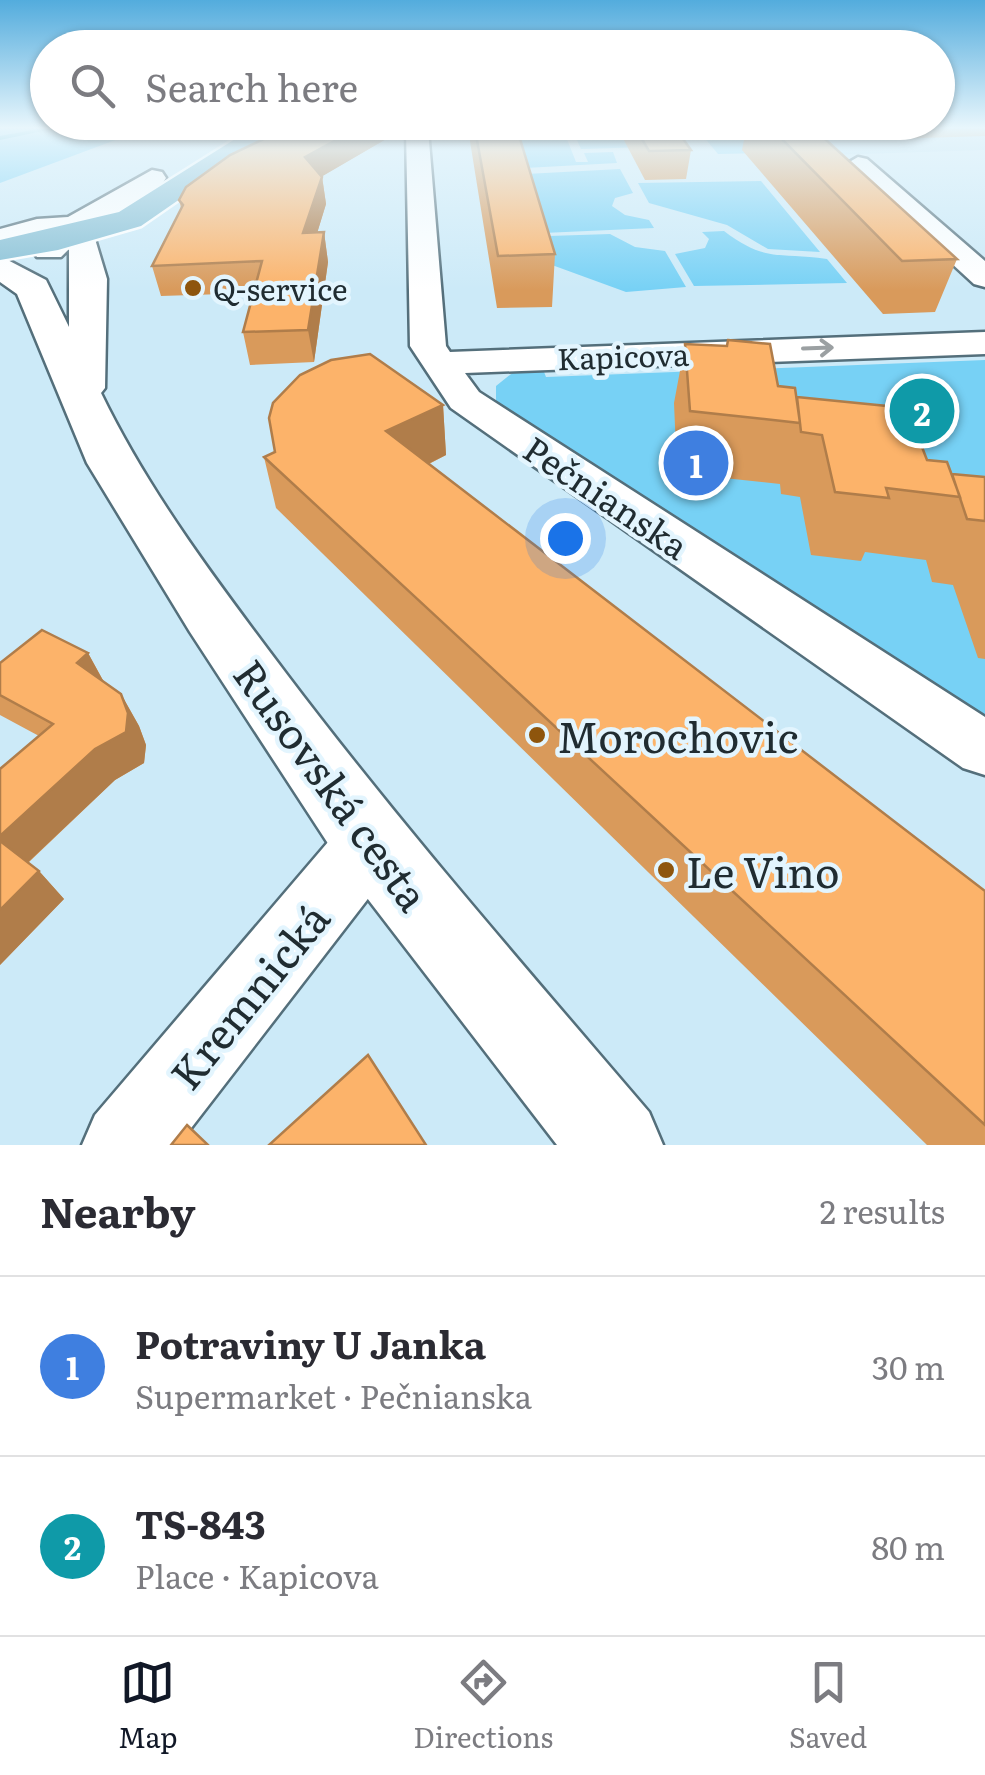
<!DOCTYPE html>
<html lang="en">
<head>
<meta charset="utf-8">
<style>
	body { margin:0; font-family:Literata,serif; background:#f7f7f7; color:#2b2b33 }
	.you { position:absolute; left:565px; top:538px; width:35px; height:35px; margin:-25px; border:8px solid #fff; border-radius:50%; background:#1a73e8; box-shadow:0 0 0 15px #1a73e833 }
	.badge { display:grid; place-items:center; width:65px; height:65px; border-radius:50%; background:#111827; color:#fff; font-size:32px; font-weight:700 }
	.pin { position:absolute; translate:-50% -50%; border:5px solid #fff; box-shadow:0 2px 10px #0006 }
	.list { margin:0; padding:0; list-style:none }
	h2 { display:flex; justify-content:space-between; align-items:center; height:130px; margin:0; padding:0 40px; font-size:42px }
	h2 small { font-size:32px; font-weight:400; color:#7c7c81 }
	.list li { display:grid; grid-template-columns:65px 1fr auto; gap:30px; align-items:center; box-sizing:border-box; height:180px; padding:0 40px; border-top:2px solid #e1e1e2 }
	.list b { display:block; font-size:38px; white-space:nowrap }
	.list p { margin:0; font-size:32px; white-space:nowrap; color:#7c7c81 }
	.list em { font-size:32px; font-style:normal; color:#7c7c81 }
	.icon { flex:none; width:55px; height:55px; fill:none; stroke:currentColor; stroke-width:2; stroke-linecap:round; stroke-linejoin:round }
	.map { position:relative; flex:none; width:985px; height:1145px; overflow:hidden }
	.search { position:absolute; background:#fff; box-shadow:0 2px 8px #0004; left:30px; right:30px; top:30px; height:110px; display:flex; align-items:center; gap:25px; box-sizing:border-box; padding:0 35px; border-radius:55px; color:#7c7c81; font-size:38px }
	.sheet { height:490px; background:#fff }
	nav { display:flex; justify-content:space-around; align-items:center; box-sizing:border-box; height:140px; border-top:2px solid #e1e1e2; background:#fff; font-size:28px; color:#7c7c81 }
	nav a { display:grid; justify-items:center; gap:5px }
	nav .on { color:#111827 }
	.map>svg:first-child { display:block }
</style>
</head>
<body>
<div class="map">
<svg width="985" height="1145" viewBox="0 0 985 1145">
	<rect width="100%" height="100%" fill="#cceaf8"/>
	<path fill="#b8dff1" d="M768 129H985V150L830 155Z"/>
	<path fill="#77d1f5" d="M0 129H145L0 183Z
		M513 129H563L576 162H588L584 153 613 152 617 163 525 168Z
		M572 129H639L650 147 581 149Z
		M697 129H747L770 153 718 154Z
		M620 169 633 193 615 198 612 206 625 215 649 220 654 228 543 233 526 174Z
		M761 181 820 252 768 249 727 225 649 203 638 183Z
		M724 231C766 263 779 252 827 259L847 283 694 286 675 254 705 248 709 239 702 232Z
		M610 234 635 247 665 251 686 287 626 292 552 265 549 236Z
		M985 360V720L496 401V386L516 370 541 364 546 377Z"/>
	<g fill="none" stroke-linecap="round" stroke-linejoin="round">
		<path fill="#13a0cc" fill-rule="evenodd" d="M38 129H52L0 140V136Z"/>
		<defs>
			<path id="street" d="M406 129H428L446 346 450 352 985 332V354L465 373 479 392 985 717V775L963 768 451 408 410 346Z
				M858 157 867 159 985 261V287L974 284 849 169 846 164Z
				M370 811 394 821 403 843 394 865 178 1145H82L95 1115 346 821Z"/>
			<path id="secondary" d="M152 170 162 172 166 178 162 184 92 229 107 279 105 388 101 393C150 494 218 583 285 672 400 824 525 967 649 1112L663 1145H557L344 868 190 632 87 463 17 294 0 282V256L46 280 69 327V249L61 257H37L32 250 44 237 0 249V229L37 219 68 217Z"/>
			<path id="primary" d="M251 129H281L141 226 58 250 0 260V240L119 212Z"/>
		</defs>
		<use href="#street" stroke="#546f7b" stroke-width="5"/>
		<use href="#secondary" stroke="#546f7b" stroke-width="5"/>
		<use href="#primary" stroke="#fff" stroke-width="5"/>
		<use href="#street" fill="#fff" fill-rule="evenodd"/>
		<use href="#secondary" fill="#fff" fill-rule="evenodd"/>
		<use href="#primary" fill="#88c0d5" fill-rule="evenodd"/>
	</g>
	<path fill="#d99a5b" d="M468 129H517L555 254 552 307 497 308Z
		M618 129H676L691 150 686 179 645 180Z
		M746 129H814L957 259 935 312 883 314 742 150Z
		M877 129H985V136L889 139Z
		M393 135 322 176 326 204 317 233 324 232 328 262 314 362 250 365 243 332 254 293 161 296 152 266 181 208 179 200Z
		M728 340 778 386 797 398 927 460 952 475 985 477V659L978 658 953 585 932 582 926 560 865 552 861 561 811 555 800 497 781 494 780 484 677 473 674 403 685 344 726 346Z
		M443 405 446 455 429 464 985 891V1145H927L276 508 264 457Z
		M88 653 104 682 121 694 139 726 146 745 144 763 115 780 28 863 39 871 64 899 0 965 39 736 0 715V663Z"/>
	<path fill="#b07d4a" d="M356 129H393V135L309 184 305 157Z
		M322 177 326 204 308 263 303 233Z
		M324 232 328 262 314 362 308 330Z
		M443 405 446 455 392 482 386 431Z
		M88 653 106 686 77 663Z
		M121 694 139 726 146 745 144 763 115 780 23 867 0 842V836Z
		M39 871 64 899 0 965V910Z"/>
	<path fill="#fcb36a" stroke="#b07d4a" stroke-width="2.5" d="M285 129H356L305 157 322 177 303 233 324 232 308 330 243 332 262 261 152 266 183 205 179 200 186 187 230 155Z
		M475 129H517L555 254 498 256Z
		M636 129H676L691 150 649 151Z
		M772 129H814L957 259 902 261Z
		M728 340 770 344 778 386 795 388 800 423 690 411 685 344 727 346Z
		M370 354 443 405 386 431 985 891V1125L264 457 275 452 269 418 273 403 300 375 331 360Z
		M797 397 907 408 927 460 947 462 960 497 886 488 889 498 835 492 822 435 801 432Z
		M952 474 985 477V521L967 519Z
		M42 630 88 653 77 663 121 694 128 713 126 732 95 749 0 836V769L53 724 0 695V663Z
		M0 841 39 871 0 910Z
		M368 1055 426 1145H269Z
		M187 1125 208 1145H171Z"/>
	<defs><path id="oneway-shaft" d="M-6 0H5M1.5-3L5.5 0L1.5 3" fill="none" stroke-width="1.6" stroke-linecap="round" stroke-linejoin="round" transform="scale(2.5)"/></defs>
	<use stroke="#9ba0a2" href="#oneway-shaft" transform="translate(818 348) rotate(-2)"/>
	<linearGradient id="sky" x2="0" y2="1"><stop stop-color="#53acdd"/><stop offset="0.44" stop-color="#e8f6fc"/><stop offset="1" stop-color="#e8f6fc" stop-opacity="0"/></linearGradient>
	<rect width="985" height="290" fill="url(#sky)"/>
	<g fill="#8e550d" stroke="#e3f5fe" stroke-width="4">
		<circle cx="193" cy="288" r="10"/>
		<circle cx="537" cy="735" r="10"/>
		<circle cx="666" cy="870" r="10"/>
	</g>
	<g text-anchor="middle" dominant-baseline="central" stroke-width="9" stroke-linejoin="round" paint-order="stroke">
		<g font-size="30" fill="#202c31" stroke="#e3f5fe" text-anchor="start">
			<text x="213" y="288">Q-service</text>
		</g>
		<g font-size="30" fill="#202c31" stroke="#e3f5fe">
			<text transform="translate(623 355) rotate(-2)">Kapicova</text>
		</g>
		<g font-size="35" fill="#202c31" stroke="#e3f5fe">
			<text transform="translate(607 496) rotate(34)">Pečnianska</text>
		</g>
		<g font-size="42" fill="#202c31" stroke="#e3f5fe" text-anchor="start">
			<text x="557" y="735">Morochovic</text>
			<text x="686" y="870">Le Vino</text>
		</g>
		<g font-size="42" fill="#202c31" stroke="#e3f5fe">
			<text transform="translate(333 784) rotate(54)">Rusovská cesta</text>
			<text transform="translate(248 995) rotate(-51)">Kremnická</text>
		</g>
	</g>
</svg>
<div class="you"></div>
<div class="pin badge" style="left:696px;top:463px;background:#3f7fe0">1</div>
<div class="pin badge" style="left:922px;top:411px;background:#0f9aa8">2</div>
<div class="search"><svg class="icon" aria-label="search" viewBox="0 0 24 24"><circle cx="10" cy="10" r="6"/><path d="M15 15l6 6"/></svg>Search here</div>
</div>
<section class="sheet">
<h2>Nearby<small>2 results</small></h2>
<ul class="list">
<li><span class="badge" style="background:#3f7fe0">1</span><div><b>Potraviny U Janka</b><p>Supermarket · Pečnianska</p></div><em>30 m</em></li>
<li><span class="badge" style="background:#0f9aa8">2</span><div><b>TS-843</b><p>Place · Kapicova</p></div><em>80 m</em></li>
</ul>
</section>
<nav>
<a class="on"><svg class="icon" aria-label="map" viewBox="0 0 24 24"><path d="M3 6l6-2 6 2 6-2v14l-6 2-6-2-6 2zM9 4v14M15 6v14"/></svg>Map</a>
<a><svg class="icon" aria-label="directions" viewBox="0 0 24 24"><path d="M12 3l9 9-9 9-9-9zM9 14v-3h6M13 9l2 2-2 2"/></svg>Directions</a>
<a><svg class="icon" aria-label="saved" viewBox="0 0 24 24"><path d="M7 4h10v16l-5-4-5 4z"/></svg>Saved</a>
</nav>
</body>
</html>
